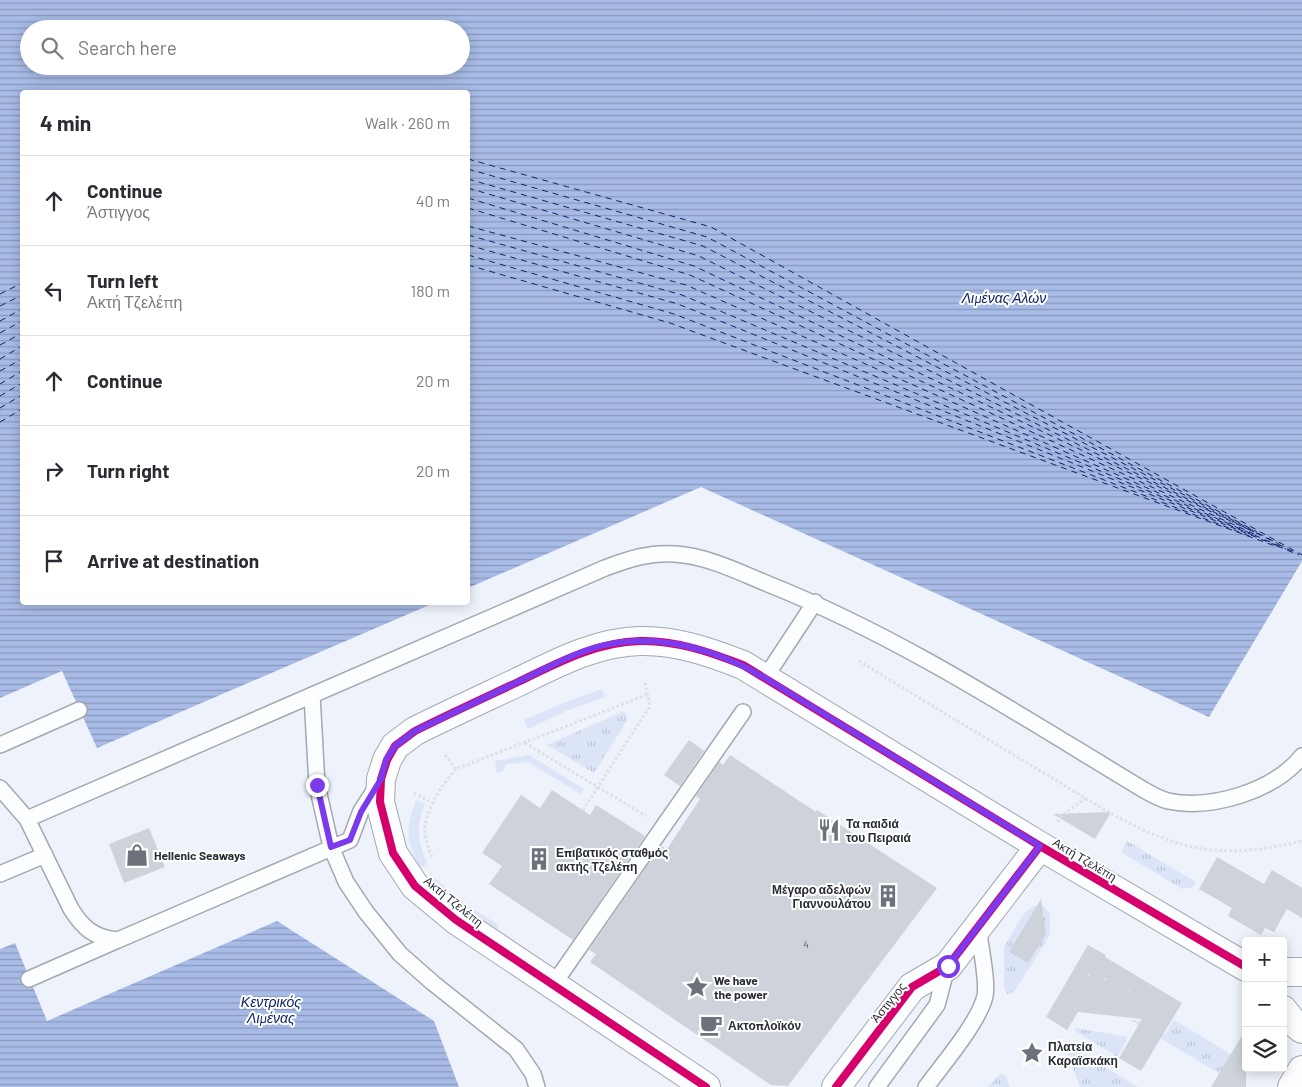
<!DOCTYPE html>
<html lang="en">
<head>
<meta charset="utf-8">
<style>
	body { margin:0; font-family:Barlow,sans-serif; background:#f7f7f7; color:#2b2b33 }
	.controls { position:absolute; right:15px; bottom:15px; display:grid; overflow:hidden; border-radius:5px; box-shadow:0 2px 12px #0003 }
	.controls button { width:45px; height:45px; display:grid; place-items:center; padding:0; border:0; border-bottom:1px solid #e1e1e2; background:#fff; color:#2b2b33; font:25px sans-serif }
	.stop { position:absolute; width:15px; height:15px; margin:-11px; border:4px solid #7c3aed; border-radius:50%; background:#fff }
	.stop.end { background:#7c3aed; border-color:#fff; box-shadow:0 1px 5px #0008 }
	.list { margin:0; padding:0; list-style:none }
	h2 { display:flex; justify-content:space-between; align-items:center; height:65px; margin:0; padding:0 20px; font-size:21px }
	h2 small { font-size:16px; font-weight:400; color:#7c7c81 }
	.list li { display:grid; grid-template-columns:32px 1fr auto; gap:15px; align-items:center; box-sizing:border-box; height:90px; padding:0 20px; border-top:1px solid #e1e1e2 }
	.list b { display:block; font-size:19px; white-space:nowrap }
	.list p { margin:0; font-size:16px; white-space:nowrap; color:#7c7c81 }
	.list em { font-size:16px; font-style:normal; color:#7c7c81 }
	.icon { flex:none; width:28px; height:28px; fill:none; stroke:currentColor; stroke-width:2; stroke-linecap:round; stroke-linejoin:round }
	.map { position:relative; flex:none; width:1302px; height:1087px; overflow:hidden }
	.search { position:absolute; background:#fff; box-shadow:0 2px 12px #0003; left:20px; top:20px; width:450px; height:55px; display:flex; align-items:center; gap:12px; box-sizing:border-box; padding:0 18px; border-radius:28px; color:#7c7c81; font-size:19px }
	.panel { position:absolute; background:#fff; box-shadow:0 2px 12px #0003; left:20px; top:90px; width:450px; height:515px; border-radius:5px }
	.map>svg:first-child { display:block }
</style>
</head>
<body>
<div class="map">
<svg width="1302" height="1087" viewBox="0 0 1302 1087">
	<defs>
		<pattern id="grass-tufts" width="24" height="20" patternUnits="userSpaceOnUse" patternTransform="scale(1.25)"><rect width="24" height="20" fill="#dce5f8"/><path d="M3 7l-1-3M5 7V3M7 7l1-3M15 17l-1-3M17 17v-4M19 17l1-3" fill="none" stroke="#bdc5d5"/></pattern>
		<pattern id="water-rules" width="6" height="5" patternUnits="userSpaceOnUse" patternTransform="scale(1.25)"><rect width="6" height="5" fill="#a7bbe6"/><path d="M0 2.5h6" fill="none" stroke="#8898bb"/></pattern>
	</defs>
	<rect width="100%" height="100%" fill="#eef2fa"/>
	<path fill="url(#grass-tufts)" d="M624 711 628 719 594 773 547 745Z
		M1127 841 1196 882 1193 887 1182 889 1121 852Z
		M1039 905 1044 907 1050 914V935L1014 992 1007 994 1004 988V946L1025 912 1034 906Z
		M1130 1020 1142 1021 1165 1035 1174 1020 1234 1056 1222 1075Z
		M1075 1028 1122 1036 1126 1037 1127 1040 1118 1056H1116L1075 1031Z
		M1067 1046 1074 1048 1138 1087H1080L1066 1048Z
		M1000 1074 1006 1076 1010 1087H988Z"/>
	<path fill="#dce5f8" d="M602 689 605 697 566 711 528 729 524 720 563 703Z
		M529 755 584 789 581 794 528 762 507 764 502 772 497 773 495 761Z
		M416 800 425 804C415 830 418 839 427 864L420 868C406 839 405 831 416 800Z
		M435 878 465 904 499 925 496 930 462 908 431 883Z"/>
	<path fill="url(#water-rules)" fill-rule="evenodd" d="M0 0H1302V561L1209 717 701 487 468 588V92H22V602L434 603 97 748 62 671 0 698ZM29 29H461V66H29Z
		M277 921 434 1021 459 1087H0V949L15 943 47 1021Z"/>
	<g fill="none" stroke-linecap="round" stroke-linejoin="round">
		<path stroke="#0d2468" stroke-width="1" stroke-dasharray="6 5" stroke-linecap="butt" d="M468 159 711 227 1302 555
			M468 169 707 237 1257 532
			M468 179 703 246 1279 544
			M468 188 699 256 1254 532
			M468 198 694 266 1277 543
			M468 208 690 275 1254 534
			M468 226 686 285 1286 549
			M468 235 682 295 1255 536
			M468 245 678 304 1278 546
			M468 255 674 314 1252 537
			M468 265 670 323 1275 546
			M0 294 22 283
			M0 306 22 295
			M0 321 22 309
			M0 333 22 321
			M0 345 22 333
			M0 359 22 346
			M0 371 22 359
			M0 384 22 371
			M0 396 22 383
			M0 408 22 395
			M0 422 22 409
			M1278 544 1288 549
			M1277 546 1299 555
			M1287 549 1295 552"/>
	</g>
	<path fill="#ced2da" d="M689 740 704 751 680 786 664 775Z
		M730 755 816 812 817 810 937 888 788 1086 771 1085 590 962 596 954 589 950 661 846 667 849 700 799 696 796 719 762 723 765Z
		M552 790 590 815 596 805 645 836 573 940 489 884 502 866 482 853 521 795 540 808Z
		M1111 812 1095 839 1053 814Z
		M149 828 165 867 124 883 109 844Z
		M1217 857 1264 884 1272 870 1302 888V918L1287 909 1274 932 1265 928 1261 935 1228 916 1232 908 1199 889Z
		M1041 899 1046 934 1028 963 1009 952Z
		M1088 945 1106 955 1105 957 1182 1003 1141 1071 1119 1058 1142 1019 1078 1012 1067 1030 1046 1017Z
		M1246 1029V1087H1211Z"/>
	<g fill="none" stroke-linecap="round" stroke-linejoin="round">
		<defs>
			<path id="service" d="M765 678 815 602
				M312 695 317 785 331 847 346 882 366 912 400 954 433 983 516 1049 533 1074 537 1087
				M0 745 79 710
				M377 786 361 811 350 840 118 940C94 938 83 928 71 909L27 819 605 568C629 559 650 552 675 554 707 556 739 572 768 584 901 637 1021 716 1144 790 1151 794 1160 799 1168 801 1212 810 1274 791 1302 756
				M0 788 27 819
				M0 874 45 855
				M29 979 118 940
				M553 985 743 712
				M877 1087 937 1005 947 967
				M926 1087C943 1064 979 1022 985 996 988 981 980 944 978 927"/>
			<path id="minor" d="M1283 972H1302
				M1283 1010 1291 1020 1302 1029
				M706 1087 456 920 415 886 393 853 380 802 381 779 387 760 395 746 415 731C449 714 484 698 518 682 557 663 596 642 640 641 675 640 710 652 743 665L1040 846 1246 967
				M836 1087 912 987 948 966 1040 846"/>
			<path id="secondary" d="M1292 1087 1302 1070"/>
		</defs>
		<use href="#service" stroke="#a4a8af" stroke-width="18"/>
		<use href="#minor" stroke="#a4a8af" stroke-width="30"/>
		<use href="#secondary" stroke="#a4a8af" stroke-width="30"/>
		<path stroke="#dedfe2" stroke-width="3" stroke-dasharray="2.5 2.5" stroke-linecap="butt" d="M859 661C921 699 982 736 1044 773 1089 800 1138 834 1189 846 1228 855 1264 850 1302 841
			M525 743 646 816
			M445 755 456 769
			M414 793 433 803
			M583 810 650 706 645 682
			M1058 822 1061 816 1086 798
			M432 857C428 848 424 836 425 826 428 806 443 783 456 769L649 694
			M1074 968 1076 965
			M1088 976 1090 974
			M1104 980 1106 977
			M1129 992 1130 991"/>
		<use href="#service" stroke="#fcfdfe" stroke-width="15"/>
		<use href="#minor" stroke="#fcfdfe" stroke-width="28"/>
		<use href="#secondary" stroke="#fcfdfe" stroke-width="28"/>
		<defs>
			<path id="cycleway" d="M706 1087 456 920 415 886 393 853 380 802 381 779 387 760 395 746 415 731C449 714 484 698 518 682 557 663 596 642 640 641 675 640 710 652 743 665L1040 846 1246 967
				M836 1087 912 987 948 966 1040 846"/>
		</defs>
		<use href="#cycleway" stroke="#fff" stroke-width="11"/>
		<use href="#cycleway" stroke="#d6006c" stroke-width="8"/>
	</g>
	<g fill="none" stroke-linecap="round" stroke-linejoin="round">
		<path stroke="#7c3aed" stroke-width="6" d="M317 785 331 847 350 840 361 812 381 779 386 760 395 746 415 731C453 713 490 695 528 677 553 665 578 651 605 645 660 633 718 650 765 678L1040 846 948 966"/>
	</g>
	<defs>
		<symbol id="restaurant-bare" viewBox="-9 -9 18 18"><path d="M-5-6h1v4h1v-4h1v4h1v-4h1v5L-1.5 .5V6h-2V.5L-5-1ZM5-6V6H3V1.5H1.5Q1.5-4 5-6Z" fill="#6d717a" stroke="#fff" stroke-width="2.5" paint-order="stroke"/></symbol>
		<symbol id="shop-bare" viewBox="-9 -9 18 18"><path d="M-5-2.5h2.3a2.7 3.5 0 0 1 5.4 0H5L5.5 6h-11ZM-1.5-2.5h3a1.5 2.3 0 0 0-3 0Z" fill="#6d717a" stroke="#fff" stroke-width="2.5" paint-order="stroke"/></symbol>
		<symbol id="building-bare" viewBox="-9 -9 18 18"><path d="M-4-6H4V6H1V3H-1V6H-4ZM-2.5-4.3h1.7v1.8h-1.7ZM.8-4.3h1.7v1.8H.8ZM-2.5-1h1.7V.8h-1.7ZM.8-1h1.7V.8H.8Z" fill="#6d717a" stroke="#fff" stroke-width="2.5" paint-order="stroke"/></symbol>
		<symbol id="sight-bare" viewBox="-9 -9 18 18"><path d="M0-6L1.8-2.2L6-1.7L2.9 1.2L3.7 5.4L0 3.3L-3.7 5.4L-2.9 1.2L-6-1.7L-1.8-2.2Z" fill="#6d717a" stroke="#fff" stroke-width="2.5" paint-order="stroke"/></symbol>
		<symbol id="cafe-bare" viewBox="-9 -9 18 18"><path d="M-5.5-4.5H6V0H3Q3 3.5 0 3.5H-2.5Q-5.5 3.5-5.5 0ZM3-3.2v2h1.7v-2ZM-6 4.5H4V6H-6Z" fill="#6d717a" stroke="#fff" stroke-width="2.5" paint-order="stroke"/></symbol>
	</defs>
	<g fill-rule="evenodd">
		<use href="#restaurant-bare" x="813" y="814" width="32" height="32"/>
		<use href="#shop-bare" x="121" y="839" width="32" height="32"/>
		<use href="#building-bare" x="523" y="843" width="32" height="32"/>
		<use href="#building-bare" x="872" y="880" width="32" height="32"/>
		<use href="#sight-bare" x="681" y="971" width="32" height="32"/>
		<use href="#cafe-bare" x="695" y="1009" width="32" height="32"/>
		<use href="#sight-bare" x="1016" y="1037" width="32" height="32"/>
	</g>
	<g text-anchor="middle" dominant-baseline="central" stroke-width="4" stroke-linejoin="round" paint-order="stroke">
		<g font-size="10" fill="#52565e">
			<text x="806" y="944">4</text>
		</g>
		<g font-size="12" font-weight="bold" fill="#282c35" stroke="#fff" text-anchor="start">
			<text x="846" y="823">Τα παιδιά<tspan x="846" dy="14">του Πειραιά</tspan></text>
			<text x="556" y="852">Επιβατικός σταθμός<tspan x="556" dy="14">ακτής Τζελέπη</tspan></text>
			<text x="154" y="855">Hellenic Seaways</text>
			<text x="871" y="889" text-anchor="end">Μέγαρο αδελφών<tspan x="871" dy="14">Γιαννουλάτου</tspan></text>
			<text x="714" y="980">We have<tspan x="714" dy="14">the power</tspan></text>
			<text x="728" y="1025">Ακτοπλοϊκόν</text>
			<text x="1048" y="1046">Πλατεία<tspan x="1048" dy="14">Καραϊσκάκη</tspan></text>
		</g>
		<g font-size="12" fill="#282c35" stroke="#fff">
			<text transform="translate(1085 859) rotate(31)">Ακτή Τζελέπη</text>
			<text transform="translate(454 901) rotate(39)">Ακτή Τζελέπη</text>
			<text transform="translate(888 1002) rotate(-51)">Άστιγγος</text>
		</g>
		<g font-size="14" font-style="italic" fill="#0d2468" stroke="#fff">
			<text x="1004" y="297">Λιμένας Αλών</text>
			<text x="271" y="1001">Κεντρικός<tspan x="271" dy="16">Λιμένας</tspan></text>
		</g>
	</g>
</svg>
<div class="controls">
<button>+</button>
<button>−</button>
<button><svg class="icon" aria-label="layers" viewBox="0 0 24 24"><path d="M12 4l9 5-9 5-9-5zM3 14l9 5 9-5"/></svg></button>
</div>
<div class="stop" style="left:948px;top:966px"></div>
<div class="stop end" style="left:317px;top:785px"></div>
<div class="search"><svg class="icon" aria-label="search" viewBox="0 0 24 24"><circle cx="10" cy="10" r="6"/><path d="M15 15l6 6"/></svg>Search here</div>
<section class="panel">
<h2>4 min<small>Walk · 260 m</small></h2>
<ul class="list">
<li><svg class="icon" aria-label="ahead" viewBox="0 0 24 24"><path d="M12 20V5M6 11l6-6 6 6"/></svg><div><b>Continue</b><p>Άστιγγος</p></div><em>40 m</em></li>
<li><svg class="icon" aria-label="left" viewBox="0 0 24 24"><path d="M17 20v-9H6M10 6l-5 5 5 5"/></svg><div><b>Turn left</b><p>Ακτή Τζελέπη</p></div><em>180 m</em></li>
<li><svg class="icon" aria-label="ahead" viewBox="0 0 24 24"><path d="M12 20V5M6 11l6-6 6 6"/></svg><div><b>Continue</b></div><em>20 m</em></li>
<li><svg class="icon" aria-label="right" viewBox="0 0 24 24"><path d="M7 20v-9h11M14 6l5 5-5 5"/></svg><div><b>Turn right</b></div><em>20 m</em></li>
<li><svg class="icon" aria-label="arrive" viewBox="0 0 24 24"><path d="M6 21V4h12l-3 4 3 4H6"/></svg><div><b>Arrive at destination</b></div></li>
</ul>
</section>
</div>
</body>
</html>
